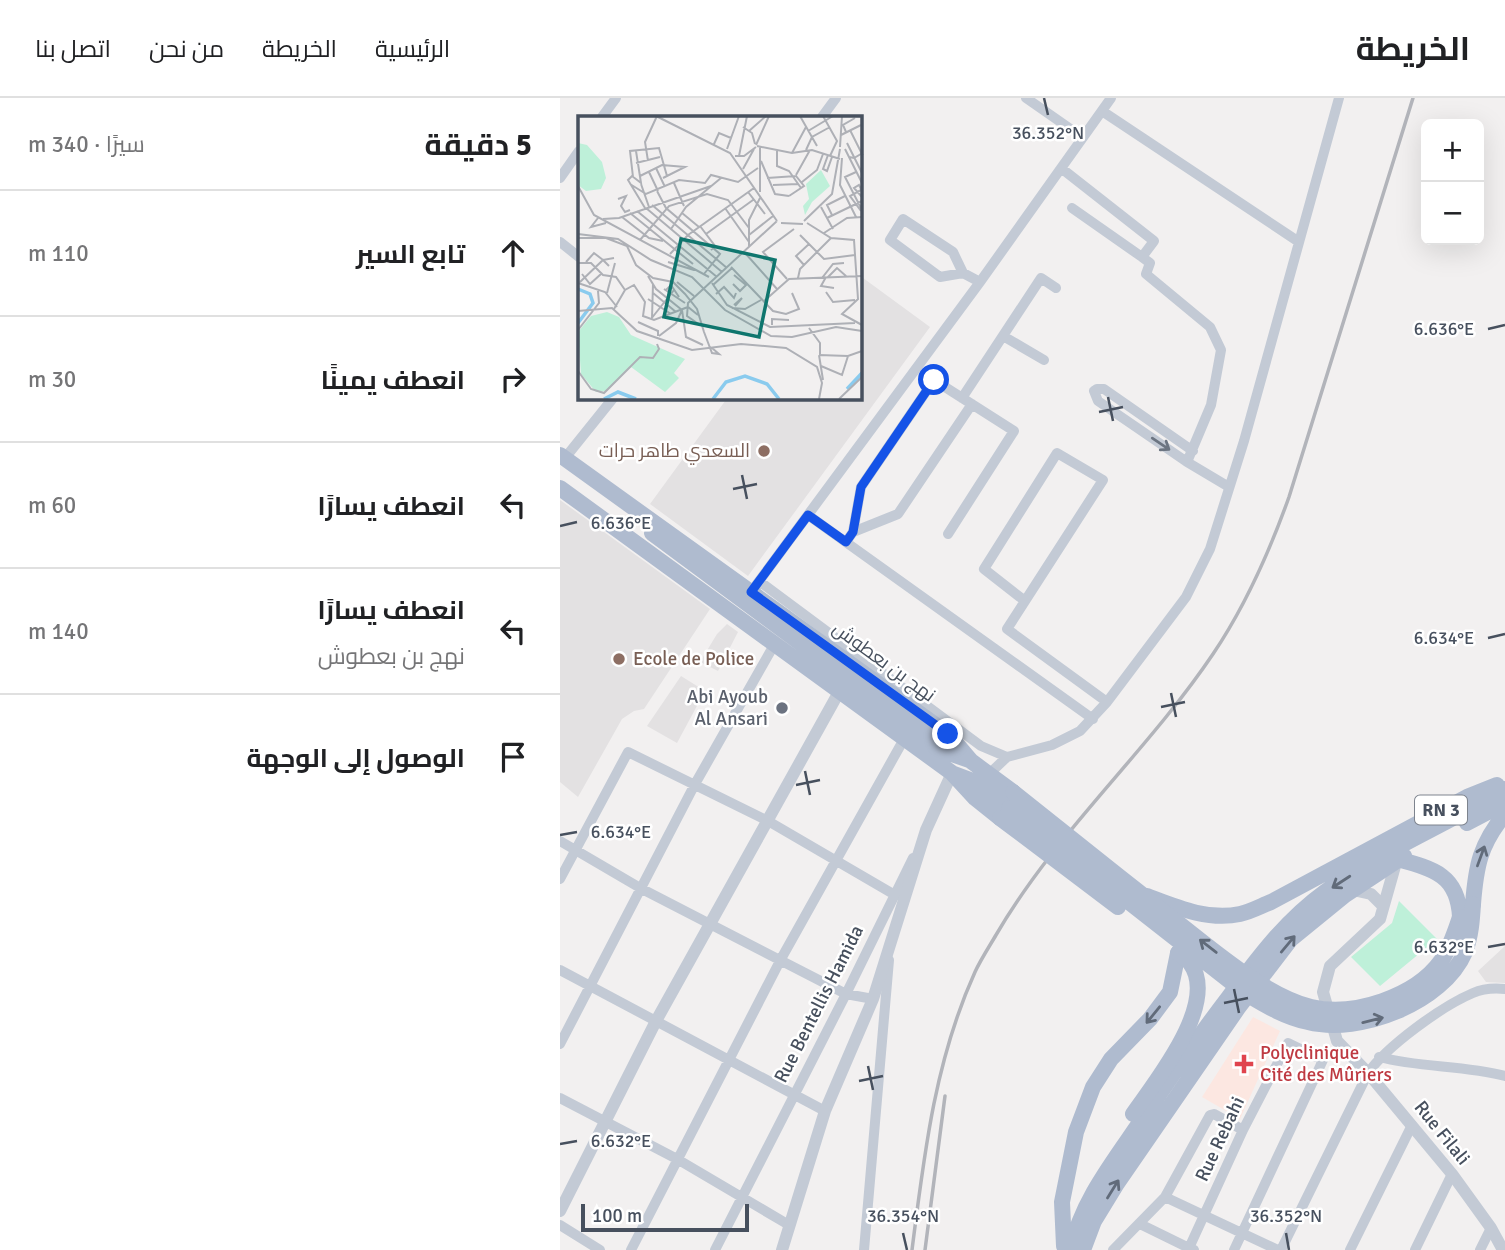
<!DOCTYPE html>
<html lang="ar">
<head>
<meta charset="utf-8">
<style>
	body { margin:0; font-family:Signika,Cairo,sans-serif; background:#f6f6f6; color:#202124; direction:rtl }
	.controls { position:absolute; right:21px; top:21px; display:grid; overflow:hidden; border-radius:10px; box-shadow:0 7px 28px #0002 }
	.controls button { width:63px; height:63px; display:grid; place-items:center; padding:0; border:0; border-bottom:2px solid #e0e0e0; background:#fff; color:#202124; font:35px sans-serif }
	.scale { position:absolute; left:21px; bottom:18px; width:168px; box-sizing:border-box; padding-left:7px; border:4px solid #47505e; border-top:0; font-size:19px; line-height:24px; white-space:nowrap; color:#47505e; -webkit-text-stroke:5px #fff; paint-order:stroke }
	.stop { position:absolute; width:21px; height:21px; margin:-16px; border:5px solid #1553e7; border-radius:50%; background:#fff }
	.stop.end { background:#1553e7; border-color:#fff; box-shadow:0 2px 7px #0008 }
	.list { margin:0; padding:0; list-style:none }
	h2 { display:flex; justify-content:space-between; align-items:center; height:91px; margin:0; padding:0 28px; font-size:30px }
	h2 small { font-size:23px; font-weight:400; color:#757577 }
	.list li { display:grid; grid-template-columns:46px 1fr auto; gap:21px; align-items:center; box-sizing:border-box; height:126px; padding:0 28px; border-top:2px solid #e0e0e0 }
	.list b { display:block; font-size:26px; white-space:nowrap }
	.list p { margin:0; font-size:23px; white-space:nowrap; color:#757577 }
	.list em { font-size:23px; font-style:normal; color:#757577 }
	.icon { flex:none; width:38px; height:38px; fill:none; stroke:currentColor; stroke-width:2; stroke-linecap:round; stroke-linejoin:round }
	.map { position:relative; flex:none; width:945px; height:1152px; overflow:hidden; direction:ltr }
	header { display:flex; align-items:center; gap:42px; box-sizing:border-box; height:98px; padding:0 35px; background:#fff; border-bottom:2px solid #e0e0e0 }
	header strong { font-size:33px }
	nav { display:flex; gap:38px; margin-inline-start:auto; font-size:24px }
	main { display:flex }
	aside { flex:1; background:#fff }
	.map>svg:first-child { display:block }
</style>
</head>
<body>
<header>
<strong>الخريطة</strong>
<nav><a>الرئيسية</a><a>الخريطة</a><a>من نحن</a><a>اتصل بنا</a></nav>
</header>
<main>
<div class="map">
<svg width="945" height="1152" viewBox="0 0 945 1152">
	<rect width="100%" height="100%" fill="#f2f0f0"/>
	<path fill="#e3e1e2" d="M299 177 370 229 188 478 90 406 168 299H299Z
		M0 402 150 511 84 611 74 613 62 621 18 699 0 684Z
		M167 526 178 534 158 573 140 564 157 536Z
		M121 578 145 593 117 645 87 628Z
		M945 848V885L926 884 918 873Z"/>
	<path fill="#fce7e1" d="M693 919 720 933 680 1021 642 999Z"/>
	<path fill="#bef0d9" d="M839 803 877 841 820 888 791 859 832 825Z"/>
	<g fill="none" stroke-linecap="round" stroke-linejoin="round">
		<path stroke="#c3cad5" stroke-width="10" d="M466 0 522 39
			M542 13 739 144
			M42 19 56 0
			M262 19 276 0
			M501 70 594 143 582 159 590 165 586 176 650 229 661 252 651 307 627 364 669 389
			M0 80 19 53
			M512 110 582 159
			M0 144 19 159
			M403 175 380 179 330 142 343 121 393 154 403 175 420 184
			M443 238 484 262
			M402 300 481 180 496 190
			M5 360 54 299
			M627 364 538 303 534 293 537 291H544L633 353
			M248 417 533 621
			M293 434 338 416 412 306
			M286 444 293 434 301 389 374 282 454 333 388 436
			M199 483 421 648 447 659
			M191 494 420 184 551 0
			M465 503 424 471 497 355 543 382 447 531 547 604
			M429 676 447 659 492 647 520 633 547 604 626 499 650 451 684 343 779 0
			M0 743 82 791 286 896 313 901
			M0 781 68 654 208 723 335 797H341
			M0 872 265 1013
			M0 946 135 686 214 547
			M819 959C861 970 904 967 945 978
			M0 1000 117 1061 229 1127
			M605 1099 718 1152
			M580 1126 629 1150
			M0 1127 40 1152
			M71 1152 221 861 344 641
			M155 1152 286 896 353 760
			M304 1152 329 862
			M553 1152 605 1099 650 1017 654 1016 683 1032
			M634 1152 629 1150 683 1032 728 945 763 962 674 1152
			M721 1152 808 975C827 948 882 908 913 895 922 891 935 890 945 891
			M790 1152 852 1027
			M855 1152 892 1076
			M920 1152 931 1130"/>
		<path stroke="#c3cad5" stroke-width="12" d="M837 761 820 821 770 868 763 894 777 943 808 975 892 1076 931 1130 943 1152
			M793 792 811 796 823 808
			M0 1113 96 923 279 594
			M222 1152 265 1013 313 901 366 732 392 675"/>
		<path stroke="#afbbcf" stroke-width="16" d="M0 357 388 636 411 663 453 694
			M0 390 392 675 415 700 440 720
			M92 435 389 655 409 662
			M394 676 418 685 449 710
			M907 725 945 705
			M837 761C874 771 898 777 900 819
			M587 798C616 809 648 823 680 816 690 814 701 808 711 804L907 699 937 687
			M913 806C916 768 920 746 945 716
			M504 1148 502 1104 516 1034 533 989 551 961 590 921 610 894 618 855
			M511 1152C521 1102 557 1059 585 1017 612 977 639 938 668 900 697 861 725 823 765 794 821 753 886 727 945 691
			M523 1152 534 1123 556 1087 678 910 731 841 785 797 844 758"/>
		<path stroke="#b2b4ba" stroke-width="3.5" d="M352 1152C364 1057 375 962 415 874 421 861 429 849 436 837 496 734 587 654 653 556 686 507 709 455 729 399L853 0
			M365 1152 385 998"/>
		<path stroke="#afbbcf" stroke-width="16" d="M453 694C508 738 562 781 617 824 653 852 706 898 751 909 793 919 855 899 881 863 890 850 895 834 900 819
			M449 710 685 895C705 907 724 919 748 924 800 937 883 905 905 854 911 838 912 822 913 806
			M440 720 558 809
			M573 1016C595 984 660 905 630 865 627 861 621 858 618 855"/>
	</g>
	<defs><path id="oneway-shaft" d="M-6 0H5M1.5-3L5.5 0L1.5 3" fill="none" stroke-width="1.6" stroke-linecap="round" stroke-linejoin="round" transform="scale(1.75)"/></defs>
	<use stroke="#6c7582" href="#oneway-shaft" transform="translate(601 346) rotate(34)"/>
	<g stroke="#616b7a">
		<use href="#oneway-shaft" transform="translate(921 758) rotate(-70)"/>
		<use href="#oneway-shaft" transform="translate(781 784) rotate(147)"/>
		<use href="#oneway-shaft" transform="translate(728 846) rotate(-50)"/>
		<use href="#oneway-shaft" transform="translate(648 848) rotate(-142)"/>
		<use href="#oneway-shaft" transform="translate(593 917) rotate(129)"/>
		<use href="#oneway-shaft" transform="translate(813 922) rotate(-14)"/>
		<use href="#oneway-shaft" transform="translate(553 1091) rotate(-58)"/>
	</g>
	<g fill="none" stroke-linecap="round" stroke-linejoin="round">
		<path stroke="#1553e7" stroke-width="9" d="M374 282 301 389 293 434 286 444 248 417 191 494 388 636"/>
	</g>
	<path fill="none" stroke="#47505e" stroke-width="2.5" d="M484 0 488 17M928 231 945 227M548 299 553 323M539 314 563 309M182 377 187 401M173 391 197 386M0 428 17 424M928 540 945 536M611 595 616 619M601 609 625 604M245 673 250 697M236 687 260 682M0 737 17 734M928 849 945 846M674 891 679 915M664 905 688 900M308 968 313 992M299 983 323 978M0 1046 17 1043M343 1135 347 1152M726 1135 729 1152"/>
	<g fill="#8d6e63" stroke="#fff" stroke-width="2.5">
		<circle cx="204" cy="353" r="7"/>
		<circle cx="59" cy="561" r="7"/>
	</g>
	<circle fill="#6b7280" stroke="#fff" stroke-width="2.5" cx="222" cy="610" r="7"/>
	<path fill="#e0444e" stroke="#fff" stroke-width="2.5" d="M680.5 955.5h7v7h7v7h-7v7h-7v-7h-7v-7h7z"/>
	<g text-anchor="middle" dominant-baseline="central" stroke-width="5" stroke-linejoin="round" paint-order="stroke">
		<rect fill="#fff" stroke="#7e848e" stroke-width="2" x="855" y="697.5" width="52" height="29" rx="5"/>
		<g font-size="18" font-weight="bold" fill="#47505e">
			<text x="881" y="712">RN 3</text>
		</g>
		<g font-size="19" fill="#785e54" stroke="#fff" text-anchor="end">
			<text x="190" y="353">السعدي طاهر حرات</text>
			<text x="73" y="561" text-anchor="start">Ecole de Police</text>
		</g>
		<g font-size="19" fill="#47505e" stroke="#fff">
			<text transform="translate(324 564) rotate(36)">نهج بن بعطوش</text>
			<text transform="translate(259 906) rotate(-63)">Rue Bentellis Hamida</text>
			<text transform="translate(882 1035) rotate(51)">Rue Filali</text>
			<text transform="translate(660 1041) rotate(-65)">Rue Rebahi</text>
		</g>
		<g font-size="19" fill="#5b616d" stroke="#fff" text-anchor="end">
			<text x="208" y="599">Abi Ayoub<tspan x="208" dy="22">Al Ansari</tspan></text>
		</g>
		<g font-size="19" fill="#be3a42" stroke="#fff" text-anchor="start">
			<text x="700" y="955">Polyclinique<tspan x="700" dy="22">Cité des Mûriers</tspan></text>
		</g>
	</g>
	<g transform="translate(18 18)">
		<rect width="284" height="284" fill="#f2f0f0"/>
		<path d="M0 27 9 29 24 46 28 62 23 73 8 75 0 69ZM243 54 252 70 234 86 227 99 225 90 231 83 228 68ZM29 196 41 201 53 219 107 243 96 257 101 262 87 276 53 251 29 275 18 276 3 258 0 216 13 200Z" fill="#bef0d9"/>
		<path fill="none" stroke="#8acbee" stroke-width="3.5" d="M0 173 12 178 15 187 0 207M269 273 284 257M26 283 40 276 58 283M135 283 148 266 167 260 189 268 201 283"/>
		<path fill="none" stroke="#aeb0b6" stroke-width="2" d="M78 0 152 37 199 105M222 0 239 30M245 0 259 25 252 40M165 11 174 17 177 28M171 15 188 0M230 15 255 0M268 16 265 9 277 2M263 19 283 9M269 27 284 57M136 28 141 17 153 22M178 29 191 0M179 30 214 37 234 34 262 43M182 31V76M262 31 264 0M149 33 161 0M267 33 284 67M199 34V50L211 55 223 72M228 34 234 21 252 11M58 35 63 67 54 60 50 64 67 92M214 37 228 11M250 39 245 53 249 55 254 41M157 40H166L178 31M161 40 169 0M271 41 276 42 283 38H284L272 14M264 42 262 69 278 101M70 45 67 26 79 0M183 45 197 78 211 80M58 47 82 41M78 52 87 71M165 53 176 33M71 56 80 75M278 56 267 61 284 94M218 59 232 34M62 60 84 49 107 51 85 62M55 61 52 35 81 32 89 60M189 62 218 60 226 70 211 80M224 66 239 54 245 38M96 67 106 90M52 68 68 78 101 64 127 67 133 59 160 66 180 52M63 68 71 91M195 69 220 68M0 70 16 99 131 161M79 75 88 92 142 138 126 158M284 75 281 69 276 72 284 81M170 76 187 98M40 83 48 80 43 90 47 96 52 94M74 89 149 152M243 91 255 113M68 92 144 156M147 92 171 126M59 95 139 161M283 95 272 80 283 74M52 97 115 148M104 97 121 111M254 99 249 89 267 80M44 101 71 122 85 125M20 102 13 111 28 107M249 102 284 85M25 103 41 102 133 70M226 105 254 78 262 33M203 107 225 108M229 107 253 122 276 124 280 183 264 198 284 209M122 110 137 130 133 134M93 113 108 91 143 62M246 117 269 102 284 101M0 118 40 123 73 144 114 161 147 194 193 220 214 221 258 211 284 215M128 118 175 84M171 119 195 100M222 119 246 143 277 139M0 122H28L49 130 58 149 75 162 95 166 107 178 119 193 126 216M62 124 91 90 129 78 150 84 171 112M171 130V104L182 82M92 138 110 119 176 72M168 138 199 173M8 146 16 137 25 144 36 142M90 146 116 154M0 147H13L25 159 38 161 47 174M226 149 218 140 231 128M153 151 195 195 208 198 221 193 214 177M4 158 12 168 23 158M70 160 78 173 104 194 108 221 125 229M248 161 243 170 256 172M250 161 259 152 268 160M220 162 222 153 253 122M244 162 255 148 266 147M209 163 185 136 216 113M2 166 25 144 31 150M99 166 116 180M0 167 27 176 39 191M134 167 149 189 192 211 277 207M155 168 162 175 168 169 156 159M135 169 154 152M86 173 107 187M88 174 93 169 101 181M248 176 255 186 277 184M29 177 37 147M75 177 98 196M138 178 146 171 156 182 158 177M70 183 93 198M185 186 211 163 284 160M156 189 164 182 157 190M154 192 167 193 183 184M36 193 47 174 56 169 67 186 65 200 76 204 110 191 120 199M0 195 34 192 59 215 114 234 163 228 208 232 239 251 244 267 241 283M74 202 75 168M73 203 96 174M60 206 80 215V220M122 209 109 200 110 187 199 105M194 209V203L211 204M231 212 242 227V238M0 214 21 187 20 175M126 216 134 237 141 238 134 232M81 220 98 207 104 194M241 239 245 264M241 239 270 240 284 235M243 250 264 259 270 240M0 255 13 273 26 277 62 241 75 242 81 233 79 228M261 283 284 261"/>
		<path fill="#0f766e" fill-opacity="0.15" stroke="#0f766e" stroke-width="3.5" d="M103 123 197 144 181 221 86 201Z"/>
		<rect width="284" height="284" fill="none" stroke="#47505e" stroke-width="3.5"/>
	</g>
	<g font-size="18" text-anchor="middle" fill="#47505e" stroke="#fff" stroke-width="5" stroke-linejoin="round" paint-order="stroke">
		<text x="488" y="41">36.352°N</text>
		<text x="884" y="237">6.636°E</text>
		<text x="61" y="431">6.636°E</text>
		<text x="884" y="546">6.634°E</text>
		<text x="61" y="740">6.634°E</text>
		<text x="884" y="855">6.632°E</text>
		<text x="61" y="1049">6.632°E</text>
		<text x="343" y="1124">36.354°N</text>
		<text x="726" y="1124">36.352°N</text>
	</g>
</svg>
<div class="controls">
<button>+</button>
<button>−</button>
</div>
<div class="scale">100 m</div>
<div class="stop" style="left:374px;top:282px"></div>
<div class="stop end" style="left:388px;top:636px"></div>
</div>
<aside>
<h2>5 دقيقة<small>سيرًا · 340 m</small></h2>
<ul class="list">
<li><svg class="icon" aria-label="ahead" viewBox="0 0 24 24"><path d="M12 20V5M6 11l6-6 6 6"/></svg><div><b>تابع السير</b></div><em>110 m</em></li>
<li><svg class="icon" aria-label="right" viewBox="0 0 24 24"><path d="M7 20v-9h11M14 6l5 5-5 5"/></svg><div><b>انعطف يمينًا</b></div><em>30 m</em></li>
<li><svg class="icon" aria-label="left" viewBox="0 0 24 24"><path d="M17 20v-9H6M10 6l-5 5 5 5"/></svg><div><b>انعطف يسارًا</b></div><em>60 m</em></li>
<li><svg class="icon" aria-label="left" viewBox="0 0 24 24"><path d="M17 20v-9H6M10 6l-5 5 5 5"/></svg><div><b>انعطف يسارًا</b><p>نهج بن بعطوش</p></div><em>140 m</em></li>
<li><svg class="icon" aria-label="arrive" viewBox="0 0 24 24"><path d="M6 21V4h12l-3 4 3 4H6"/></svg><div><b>الوصول إلى الوجهة</b></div></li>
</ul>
</aside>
</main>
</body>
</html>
